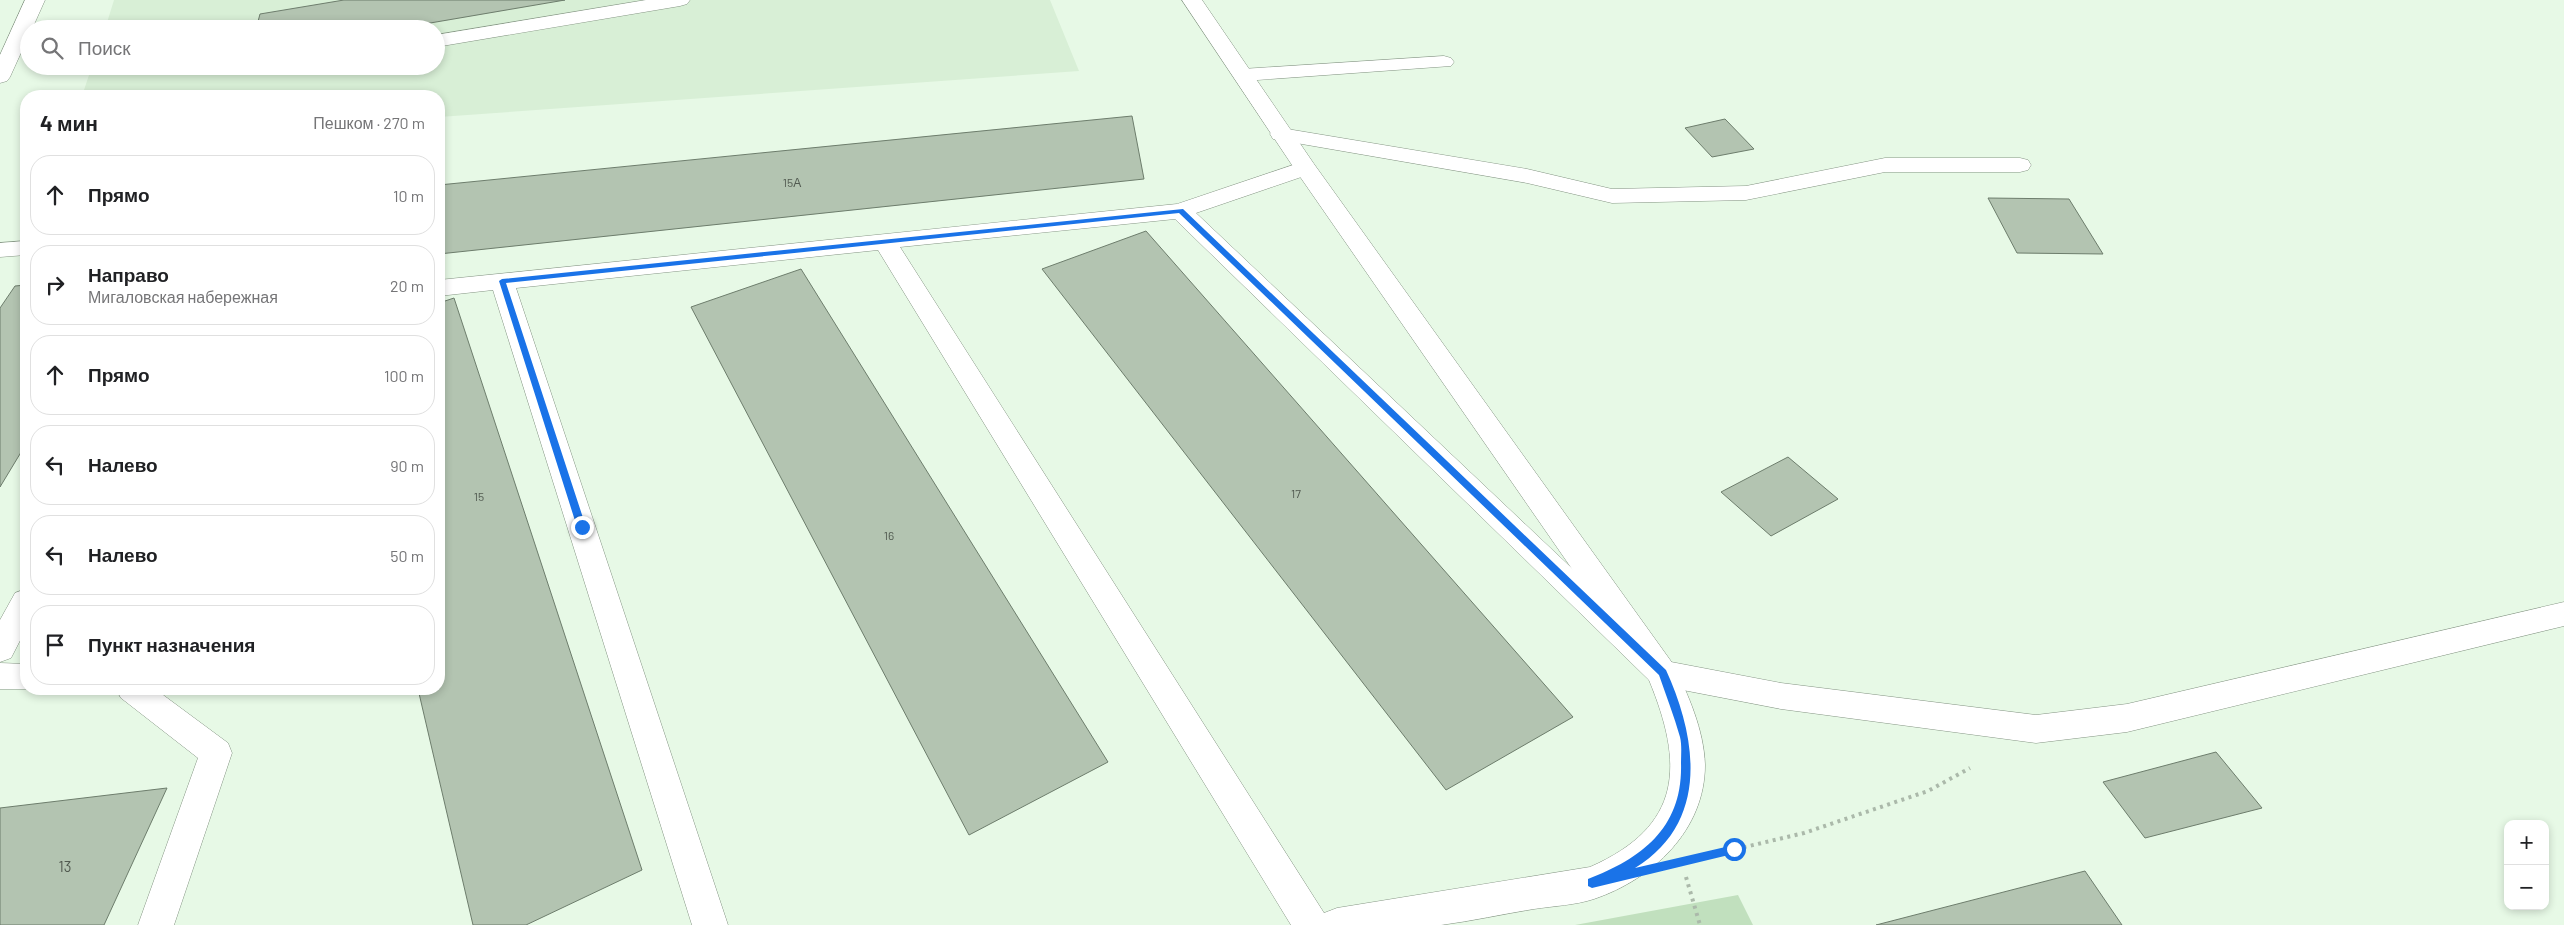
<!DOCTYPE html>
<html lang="ru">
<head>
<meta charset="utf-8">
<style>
	body { margin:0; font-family:Barlow,sans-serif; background:#f6f6f6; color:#202124 }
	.controls { position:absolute; right:15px; bottom:15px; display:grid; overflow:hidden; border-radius:10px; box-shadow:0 2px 8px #0003 }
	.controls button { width:45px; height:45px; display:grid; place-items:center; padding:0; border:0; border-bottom:1px solid #e0e0e0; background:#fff; color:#202124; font:25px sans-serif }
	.stop { position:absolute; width:15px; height:15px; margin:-11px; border:4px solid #1a73e8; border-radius:50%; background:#fff }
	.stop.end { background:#1a73e8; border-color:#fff; box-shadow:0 1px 5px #0008 }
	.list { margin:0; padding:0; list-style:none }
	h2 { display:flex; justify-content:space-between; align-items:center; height:65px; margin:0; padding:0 20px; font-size:21px }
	h2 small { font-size:16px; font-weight:400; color:#757577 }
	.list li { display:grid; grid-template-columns:32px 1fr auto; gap:15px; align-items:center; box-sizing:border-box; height:80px; margin:0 10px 10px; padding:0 10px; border:1px solid #e0e0e0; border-radius:20px }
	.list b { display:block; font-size:19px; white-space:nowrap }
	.list p { margin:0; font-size:16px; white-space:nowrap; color:#757577 }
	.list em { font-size:16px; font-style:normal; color:#757577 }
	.icon { flex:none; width:28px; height:28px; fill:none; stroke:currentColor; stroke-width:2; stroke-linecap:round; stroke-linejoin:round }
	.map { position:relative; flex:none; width:2564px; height:925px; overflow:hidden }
	.search { position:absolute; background:#fff; box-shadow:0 2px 8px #0003; left:20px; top:20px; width:425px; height:55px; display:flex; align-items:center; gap:12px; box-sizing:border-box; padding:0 18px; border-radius:28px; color:#757577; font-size:19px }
	.panel { position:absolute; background:#fff; box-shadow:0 2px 8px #0003; left:20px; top:90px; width:425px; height:605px; border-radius:20px }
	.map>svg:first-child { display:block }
</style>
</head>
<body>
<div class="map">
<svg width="2564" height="925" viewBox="0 0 2564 925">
	<rect width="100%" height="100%" fill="#e7f9e6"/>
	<path fill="#d8efd6" d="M114 0H1050L1079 71 439 117V96H82L92 66H436V29H105Z"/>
	<path fill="#c1e0be" d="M1738 895 1753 925H1575Z"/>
	<path fill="#b3c4b1" stroke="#6d7d6c" d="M344 0H565L395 29H256L260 14Z
		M1132 116 1144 179 439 254V185Z
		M1725 119 1754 149 1712 157 1685 128Z
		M1988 198 2069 199 2103 254 2017 253Z
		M1146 231 1573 717 1446 790 1042 269Z
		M801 269 1108 762 969 835 691 307Z
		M26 285V444L0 487V308L15 286Z
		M454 298 642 870 526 925H473L418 689H439V303Z
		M1788 457 1838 499 1771 536 1721 492Z
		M2216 752 2262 808 2145 838 2103 782Z
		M167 788 104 925H0V808Z
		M2085 871 2122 925H1876Z"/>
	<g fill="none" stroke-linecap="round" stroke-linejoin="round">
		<defs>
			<path id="lane" d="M646 0H690L687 4 680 6 436 47V35Z
				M1444 56 1451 58 1454 62 1451 66 1243 81 1236 79 1233 75 1236 71 1243 69Z
				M1281 128 1527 169 1612 189 1746 186 1885 158H2020L2028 160 2031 165 2028 170 2020 172H1885L1746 200 1612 203 1527 183 1273 139 1270 134 1273 129Z
				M1305 161 1313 163 1316 168 1313 173 1196 213 1671 662 1781 683 2036 715 2127 704 2564 602V626L2127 732 2036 743 1781 709 1662 686 1651 682 1175 219 900 247 1324 913 1329 925H1291L878 250 516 288 728 925H692L493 290 439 296V280L1177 204Z
				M26 241V255L0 257V243Z
				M26 589V629L11 658 0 662V620L15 593Z
				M0 663 26 664V689H30H0Z
				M116 689H155L228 743 232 753 174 925H138L198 758 121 698Z"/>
			<path id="street" d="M25 0H45L32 29H29V35L10 77 7 81 0 83V55Z
				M1182 0H1202L1314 164 1673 664C1688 694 1704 730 1705 765 1705 830 1653 879 1594 899 1576 905 1554 906 1534 909 1503 914 1472 921 1441 925 1401 925 1359 925 1319 925L1324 913 1337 908 1590 867C1683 826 1684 765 1649 680L1294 168Z"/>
		</defs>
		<use href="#lane" stroke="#849483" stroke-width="1"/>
		<use href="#street" stroke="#849483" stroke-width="1"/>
		<path stroke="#abb9aa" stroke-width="4" stroke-dasharray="3 4.5" stroke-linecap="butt" d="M1707 856 1804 833 1928 791 1970 768
			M1686 877 1700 925"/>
		<use href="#lane" fill="#fff" fill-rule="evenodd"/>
		<use href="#street" fill="#fff" fill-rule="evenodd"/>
	</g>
	<path fill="#1a73e8" d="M1183 209 1666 670C1697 738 1710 822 1635 868L1734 845 1739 849 1737 853 1592 888 1588 886V879C1643 858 1683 827 1681 763 1681 755 1682 745 1680 737 1674 716 1666 695 1659 675L1179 213 506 283 586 527 582 531 577 527 499 281 502 279Z"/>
	<g text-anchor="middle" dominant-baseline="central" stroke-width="5" stroke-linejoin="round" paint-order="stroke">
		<g font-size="12" fill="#515a50">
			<text x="792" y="182">15А</text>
			<text x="1296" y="493">17</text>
			<text x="479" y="496">15</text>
			<text x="889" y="535">16</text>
		</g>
		<g font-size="15" fill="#515a50">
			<text x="65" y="866">13</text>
		</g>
	</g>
</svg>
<div class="controls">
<button>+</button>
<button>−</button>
</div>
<div class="stop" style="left:1734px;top:849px"></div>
<div class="stop end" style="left:582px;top:527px"></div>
<div class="search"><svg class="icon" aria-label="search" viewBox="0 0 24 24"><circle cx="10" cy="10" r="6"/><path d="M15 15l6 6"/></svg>Поиск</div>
<section class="panel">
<h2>4 мин<small>Пешком · 270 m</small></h2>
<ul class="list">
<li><svg class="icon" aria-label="ahead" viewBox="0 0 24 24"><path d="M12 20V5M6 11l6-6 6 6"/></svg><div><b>Прямо</b></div><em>10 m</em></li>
<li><svg class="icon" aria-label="right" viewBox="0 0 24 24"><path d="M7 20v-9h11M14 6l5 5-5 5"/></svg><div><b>Направо</b><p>Мигаловская набережная</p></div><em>20 m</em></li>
<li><svg class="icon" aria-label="ahead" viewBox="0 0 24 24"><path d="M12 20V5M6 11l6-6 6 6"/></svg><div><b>Прямо</b></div><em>100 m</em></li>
<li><svg class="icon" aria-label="left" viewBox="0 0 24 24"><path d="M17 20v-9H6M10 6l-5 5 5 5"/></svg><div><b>Налево</b></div><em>90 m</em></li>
<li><svg class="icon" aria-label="left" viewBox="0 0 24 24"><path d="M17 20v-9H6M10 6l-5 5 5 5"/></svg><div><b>Налево</b></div><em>50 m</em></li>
<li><svg class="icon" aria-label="arrive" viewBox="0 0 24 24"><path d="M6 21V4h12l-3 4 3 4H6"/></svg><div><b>Пункт назначения</b></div></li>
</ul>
</section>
</div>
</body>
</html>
